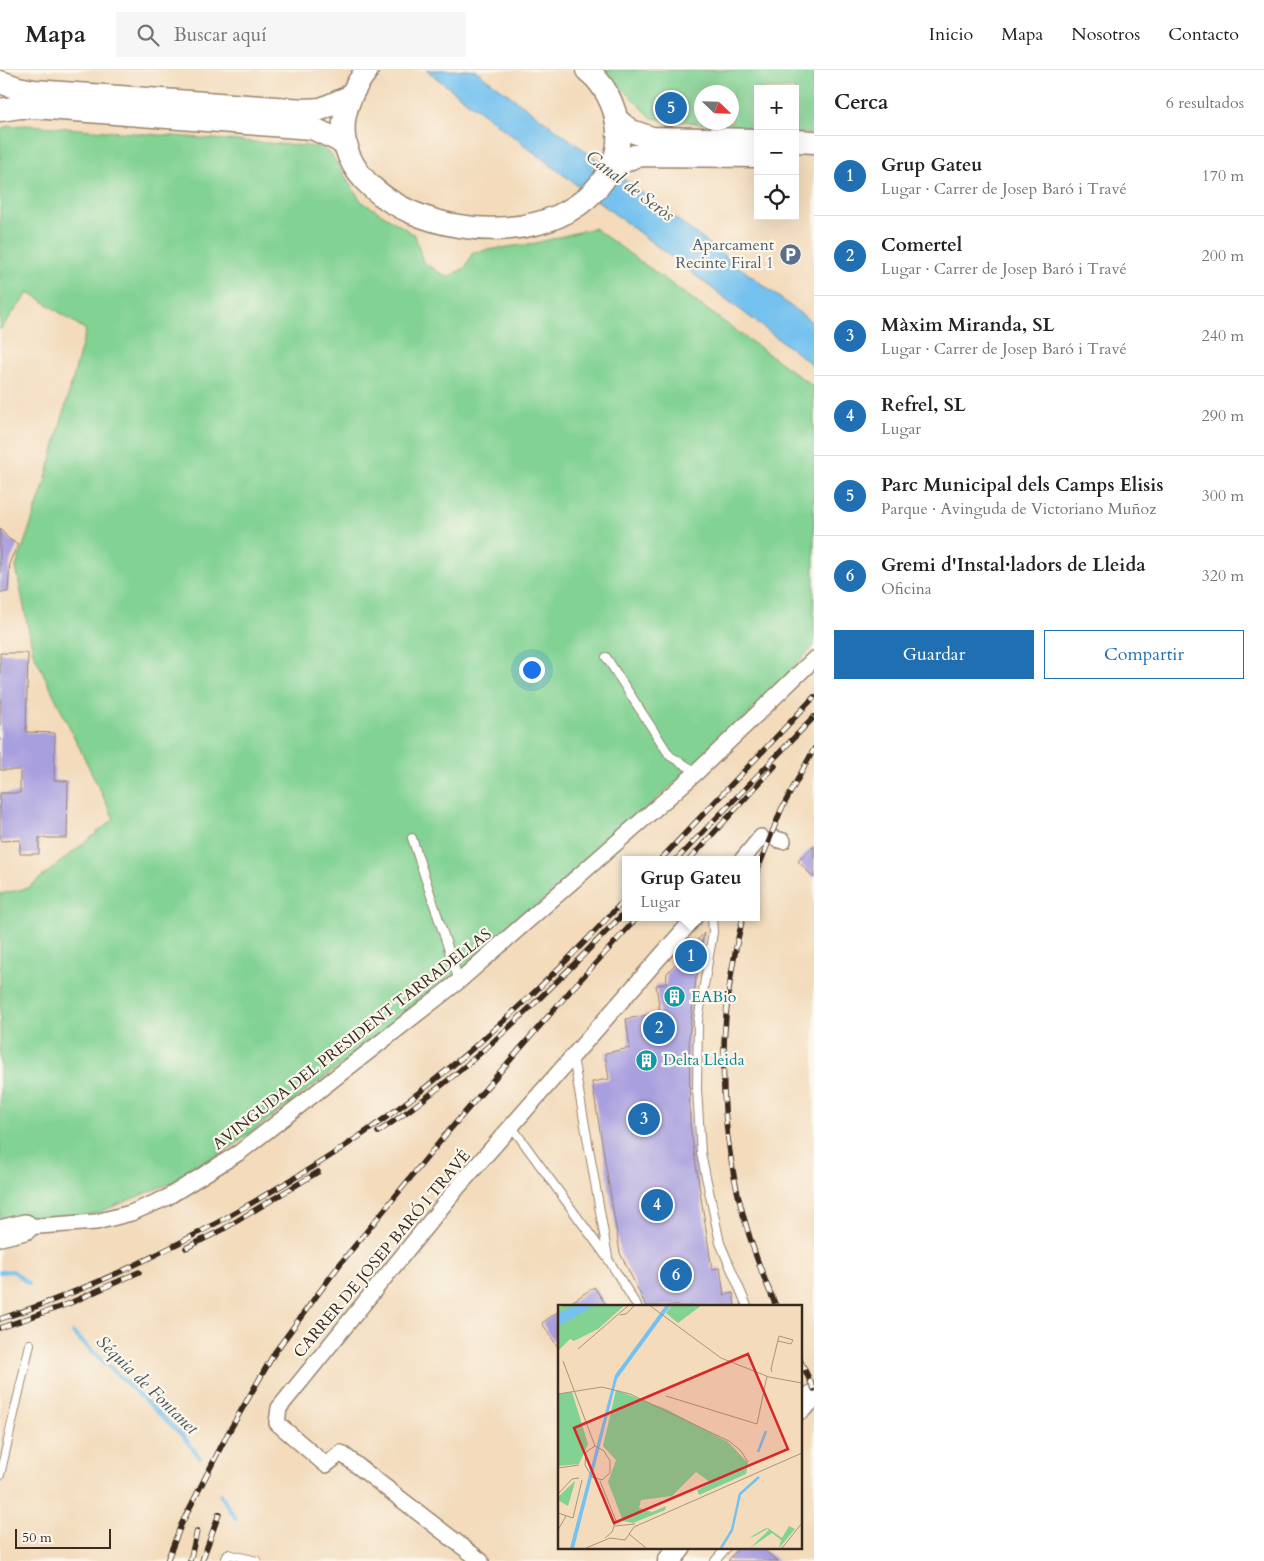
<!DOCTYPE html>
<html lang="es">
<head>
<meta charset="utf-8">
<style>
	body { margin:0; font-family:Cardo,serif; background:#f6f6f6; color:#222 }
	.controls { position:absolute; right:15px; top:15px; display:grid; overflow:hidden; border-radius:0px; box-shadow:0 5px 20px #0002 }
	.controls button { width:45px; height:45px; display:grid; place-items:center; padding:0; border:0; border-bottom:1px solid #e0e0e0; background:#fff; color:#222; font:25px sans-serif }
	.compass { position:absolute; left:694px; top:15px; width:45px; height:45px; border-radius:50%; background:#fff; box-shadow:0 5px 20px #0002; rotate:113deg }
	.scale { position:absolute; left:15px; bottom:12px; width:96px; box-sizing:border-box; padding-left:5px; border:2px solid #3b2a1e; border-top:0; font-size:14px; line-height:18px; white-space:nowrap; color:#3b2a1e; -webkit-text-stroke:4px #fbf7ec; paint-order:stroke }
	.you { position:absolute; left:531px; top:599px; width:18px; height:18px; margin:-12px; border:4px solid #fff; border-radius:50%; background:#1a73e8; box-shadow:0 0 0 8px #1a73e833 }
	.badge { display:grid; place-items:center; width:32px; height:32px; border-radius:50%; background:#1f6fb2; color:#fff; font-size:16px; font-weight:700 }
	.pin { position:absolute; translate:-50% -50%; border:2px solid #fff; box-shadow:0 1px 5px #0006 }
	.popup { position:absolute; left:622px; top:786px; width:138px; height:65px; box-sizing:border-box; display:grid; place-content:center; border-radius:0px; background:#fff; filter:drop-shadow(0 1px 4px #0005); font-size:16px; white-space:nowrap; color:#767676 }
	.popup b { font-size:19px; color:#222 }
	.popup::after { content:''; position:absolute; left:50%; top:100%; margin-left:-10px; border:10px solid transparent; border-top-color:#fff }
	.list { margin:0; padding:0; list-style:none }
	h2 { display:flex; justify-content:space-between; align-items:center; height:65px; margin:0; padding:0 20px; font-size:21px }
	h2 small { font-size:16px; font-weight:400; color:#767676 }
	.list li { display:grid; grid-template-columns:32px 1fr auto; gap:15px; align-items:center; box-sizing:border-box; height:80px; padding:0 20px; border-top:1px solid #e0e0e0 }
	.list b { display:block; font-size:19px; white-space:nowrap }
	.list p { margin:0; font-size:16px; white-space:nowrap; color:#767676 }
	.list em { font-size:16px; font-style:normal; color:#767676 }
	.actions { display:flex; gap:10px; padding:15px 20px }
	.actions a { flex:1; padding:11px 0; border:1px solid #1f6fb2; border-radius:0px; text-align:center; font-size:18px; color:#1f6fb2 }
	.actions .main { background:#1f6fb2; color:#fff }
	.icon { flex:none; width:28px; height:28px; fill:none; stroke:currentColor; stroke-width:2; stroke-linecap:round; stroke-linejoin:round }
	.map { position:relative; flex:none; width:814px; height:1491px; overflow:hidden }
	header { display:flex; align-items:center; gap:30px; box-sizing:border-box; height:70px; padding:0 25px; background:#fff; border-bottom:1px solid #e0e0e0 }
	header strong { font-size:24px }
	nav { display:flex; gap:28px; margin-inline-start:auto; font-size:18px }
	.search { width:350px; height:45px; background:#f6f6f6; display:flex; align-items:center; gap:12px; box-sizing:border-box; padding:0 18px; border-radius:0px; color:#767676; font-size:19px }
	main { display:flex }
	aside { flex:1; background:#fff }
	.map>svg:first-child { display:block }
</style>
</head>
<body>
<header>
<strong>Mapa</strong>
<div class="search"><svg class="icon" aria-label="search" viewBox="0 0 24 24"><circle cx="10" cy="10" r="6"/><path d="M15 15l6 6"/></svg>Buscar aquí</div>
<nav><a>Inicio</a><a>Mapa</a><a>Nosotros</a><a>Contacto</a></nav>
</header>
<main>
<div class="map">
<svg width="814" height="1491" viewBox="0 0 814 1491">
	<rect width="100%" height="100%" fill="#fbf7ec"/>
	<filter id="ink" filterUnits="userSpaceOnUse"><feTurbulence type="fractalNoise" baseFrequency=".02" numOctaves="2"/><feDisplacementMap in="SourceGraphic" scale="10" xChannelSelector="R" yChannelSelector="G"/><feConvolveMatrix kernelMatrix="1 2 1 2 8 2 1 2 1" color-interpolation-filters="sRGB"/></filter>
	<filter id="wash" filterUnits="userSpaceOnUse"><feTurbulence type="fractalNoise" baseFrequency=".0096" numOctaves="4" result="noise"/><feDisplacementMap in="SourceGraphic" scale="20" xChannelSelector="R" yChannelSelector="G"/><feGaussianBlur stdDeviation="1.12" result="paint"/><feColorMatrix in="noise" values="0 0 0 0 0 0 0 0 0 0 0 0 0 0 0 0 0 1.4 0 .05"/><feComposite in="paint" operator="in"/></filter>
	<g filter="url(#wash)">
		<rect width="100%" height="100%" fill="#f3dbbc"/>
		<path fill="#81d293" stroke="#5e7e58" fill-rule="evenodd" d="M604 0H814V64L795 63V19H758V60L652 48ZM702 22H732V52H702Z
			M27 55 319 77 331 84 361 131 415 165 423 192 447 207 465 198 473 182 536 173 594 158 814 317V576L734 660 452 912 233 1076 171 1113 97 1143 20 1156 0 1154V824L28 818 114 749 33 582 16 497 43 419 86 260 29 222 0 260V60L8 56Z"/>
		<path fill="#75c1ef" stroke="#587686" d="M426 0H475L637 119 814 254V296Z"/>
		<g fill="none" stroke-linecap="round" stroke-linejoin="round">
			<path stroke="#75c1ef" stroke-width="4" d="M0 1202 13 1201 29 1214
				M73 1263 183 1366 200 1388
				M220 1424 236 1449"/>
		</g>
		<g id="blocks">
			<path fill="#a89fdf" d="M0 459 10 470 18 474 10 491 8 522H0Z
				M0 583H28L26 662 55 663 54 710 68 711 67 768H39V784H20V770L0 771V723H20V700H0Z
				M814 776V808L798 791Z
				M704 863 696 909 689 966 690 1056 712 1199 720 1198 724 1225 733 1223 735 1236H646L620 1183 592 1012 609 1009 605 983 630 978 626 949 660 943 656 915 666 914 667 903Z
				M594 1217 607 1236H566Z
				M559 1241V1279L542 1253Z
				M739 1477H760L778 1491H728Z"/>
		</g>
	</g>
	<g filter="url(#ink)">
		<use href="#blocks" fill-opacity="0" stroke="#97826d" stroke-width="1"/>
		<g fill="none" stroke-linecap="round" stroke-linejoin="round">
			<defs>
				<path id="lane" d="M606 587 670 686 697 702
					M412 768 459 911
					M712 847 713 862 698 951 697 1019 701 1083 720 1173 747 1236
					M573 987 608 1187
					M512 1057 608 1189 637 1236
					M0 1405 30 1274
					M225 1491 228 1484 257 1491
					M715 1491 727 1477"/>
				<path id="street" d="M776 769 783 771
					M742 790 761 767
					M25 1157 96 1152 131 1143 166 1128 240 1082 459 911 697 702 814 589
					M481 1491 341 1383 326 1395 277 1353 279 1338 458 1117 695 847"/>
				<path id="secondary" d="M367 0C268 128 510 212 595 120 607 107 616 93 618 74 620 47 609 17 587 0
					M0 12 18 18 34 21 305 40 321 39 349 27
					M0 40 20 37H35L312 58 338 70 347 77
					M616 49 631 61 652 68 758 70
					M795 71 814 72
					M612 97 635 86 645 85 758 86
					M800 1338 814 1325
					M669 1491 680 1477"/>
				<path id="primary" d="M0 1163 25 1157"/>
			</defs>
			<use href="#lane" stroke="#97826d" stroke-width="10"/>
			<use href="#street" stroke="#97826d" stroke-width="18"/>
			<use href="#secondary" stroke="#97826d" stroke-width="25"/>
			<use href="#primary" stroke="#97826d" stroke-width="28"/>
			<use href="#lane" stroke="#fff" stroke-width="8"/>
			<use href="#street" stroke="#fff" stroke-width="15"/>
			<use href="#secondary" stroke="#fff" stroke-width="22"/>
			<use href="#primary" stroke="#fff" stroke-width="25"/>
			<defs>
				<path id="rail" d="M660 790 814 627
					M676 790 814 647
					M689 790 775 696
					M756 804 781 740 814 679
					M743 847C709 982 719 1109 776 1236
					M378 1062C471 1000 549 921 626 841
					M186 1178 222 1160 318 1102
					M0 1249C90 1220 175 1178 257 1130 285 1113 315 1097 342 1078 448 1008 541 921 626 828
					M0 1258 68 1234 139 1202
					M800 1290 814 1319
					M167 1491 181 1455 227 1365 275 1282 340 1194 447 1063 571 920 638 847
					M190 1491 197 1461
					M202 1491 219 1444"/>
			</defs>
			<use href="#rail" stroke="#3b2a1e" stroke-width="5.5"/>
			<use href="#rail" stroke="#fbf7ec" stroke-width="4" stroke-dasharray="11" stroke-linecap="butt"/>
		</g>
	</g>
	<defs>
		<symbol id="parking-disc" viewBox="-11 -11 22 22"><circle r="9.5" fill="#5c6f8a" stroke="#fbf7ec"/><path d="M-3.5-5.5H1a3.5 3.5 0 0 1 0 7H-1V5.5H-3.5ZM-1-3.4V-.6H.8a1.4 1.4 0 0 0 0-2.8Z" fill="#fff"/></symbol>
		<symbol id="building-disc" viewBox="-11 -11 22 22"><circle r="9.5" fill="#0f9aa8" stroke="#fbf7ec"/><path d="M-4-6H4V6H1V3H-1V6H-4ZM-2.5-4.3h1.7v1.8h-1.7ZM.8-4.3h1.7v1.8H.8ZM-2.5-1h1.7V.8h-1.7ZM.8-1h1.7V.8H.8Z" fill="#fff"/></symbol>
	</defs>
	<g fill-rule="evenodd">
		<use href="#parking-disc" x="778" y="172" width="25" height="25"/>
		<use href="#building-disc" x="662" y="914" width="25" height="25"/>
		<use href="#building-disc" x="634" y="978" width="25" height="25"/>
	</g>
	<g text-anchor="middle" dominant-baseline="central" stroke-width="4.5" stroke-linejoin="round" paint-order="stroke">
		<g font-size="16" fill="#4e5e75" stroke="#fbf7ec" text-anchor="end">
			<text x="774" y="175">Aparcament<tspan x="774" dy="18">Recinte Firal 1</tspan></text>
		</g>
		<g font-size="16" fill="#0d838f" stroke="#fbf7ec" text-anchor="start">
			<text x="691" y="927">EABio</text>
			<text x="663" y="990">Delta Lleida</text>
		</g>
		<g font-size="16" fill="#3b2a1e" stroke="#fbf7ec">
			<text transform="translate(352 969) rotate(-38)">AVINGUDA DEL PRESIDENT TARRADELLAS</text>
			<text transform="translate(382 1184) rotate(-50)">CARRER DE JOSEP BARÓ I TRAVÉ</text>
		</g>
		<g font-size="18" font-style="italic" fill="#4c575d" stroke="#fbf7ec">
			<text transform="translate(630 116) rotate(37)">Canal de Seròs</text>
			<text transform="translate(147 1315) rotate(44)">Séquia de Fontanet</text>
		</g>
	</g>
	<g transform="translate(558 1235)">
		<rect width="244" height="244" fill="#f3dbbc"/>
		<path d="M8 0H67L40 24 16 36 12 34 0 46V3ZM114 0H144L120 18 108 8ZM58 85 108 104 170 137 190 158 188 169 141 190 139 185 153 178 138 167 114 191 83 195 81 203 94 207 108 201 107 205 75 218 65 216 50 177 58 155 45 141ZM14 87 30 139 21 159 0 161V89ZM17 176V177L10 201 0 195V192ZM231 221 237 224 221 243 223 235 214 228 192 243 211 225 209 224 197 231 191 233 206 224 210 223 224 233Z" fill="#81d293"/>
		<path d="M20 0H38L0 21V8ZM108 0H113L59 74 16 243H12L57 70Z" fill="#75c1ef"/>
		<path fill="none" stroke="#75c1ef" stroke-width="2.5" d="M200 147 208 126M163 243 174 225 182 189 201 172"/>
		<path fill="none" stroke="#a9947d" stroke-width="1" d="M91 0 163 53 211 72 244 78M62 10 68 9 77 0M20 44 71 0M5 56 37 141M214 67 213 64 221 31 235 35 233 39 220 36M0 89 44 82 72 89 171 136 183 146 190 157M108 91 199 119 209 71M37 141 46 146 52 156V168L44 175 34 172 27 160 28 147ZM0 163 21 160M42 176 58 216 54 227 47 233M0 189 14 174 21 173M0 208 15 213 24 175M57 221 77 219M0 225 8 211M71 229 88 243M28 243 52 233 67 235 76 222 244 148M224 243 244 218"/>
		<path fill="#d62828" fill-opacity="0.15" stroke="#d62828" stroke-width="2.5" d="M190 49 230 144 56 218 16 123Z"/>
		<rect width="244" height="244" fill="none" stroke="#3b2a1e" stroke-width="2.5"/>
	</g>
</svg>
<div class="controls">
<button>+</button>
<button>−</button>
<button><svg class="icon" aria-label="locate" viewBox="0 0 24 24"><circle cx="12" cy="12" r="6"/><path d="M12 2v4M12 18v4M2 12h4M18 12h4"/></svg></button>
</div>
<svg class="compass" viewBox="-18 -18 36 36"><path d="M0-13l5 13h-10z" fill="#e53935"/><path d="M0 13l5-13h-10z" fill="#767676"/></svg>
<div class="scale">50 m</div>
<div class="you"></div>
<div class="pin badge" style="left:691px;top:886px">1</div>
<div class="popup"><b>Grup Gateu</b>Lugar</div>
<div class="pin badge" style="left:659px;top:958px">2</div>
<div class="pin badge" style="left:644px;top:1049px">3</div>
<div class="pin badge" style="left:657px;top:1135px">4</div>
<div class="pin badge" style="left:671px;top:38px">5</div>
<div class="pin badge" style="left:676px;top:1205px">6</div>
</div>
<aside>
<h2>Cerca<small>6 resultados</small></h2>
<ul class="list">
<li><span class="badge">1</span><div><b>Grup Gateu</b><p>Lugar · Carrer de Josep Baró i Travé</p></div><em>170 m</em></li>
<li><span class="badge">2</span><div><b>Comertel</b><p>Lugar · Carrer de Josep Baró i Travé</p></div><em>200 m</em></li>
<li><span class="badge">3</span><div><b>Màxim Miranda, SL</b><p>Lugar · Carrer de Josep Baró i Travé</p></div><em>240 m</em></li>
<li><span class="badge">4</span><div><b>Refrel, SL</b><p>Lugar</p></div><em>290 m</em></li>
<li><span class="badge">5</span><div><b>Parc Municipal dels Camps Elisis</b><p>Parque · Avinguda de Victoriano Muñoz</p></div><em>300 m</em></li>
<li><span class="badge">6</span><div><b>Gremi d'Instal·ladors de Lleida</b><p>Oficina</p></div><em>320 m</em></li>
</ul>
<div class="actions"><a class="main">Guardar</a><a>Compartir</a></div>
</aside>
</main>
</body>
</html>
